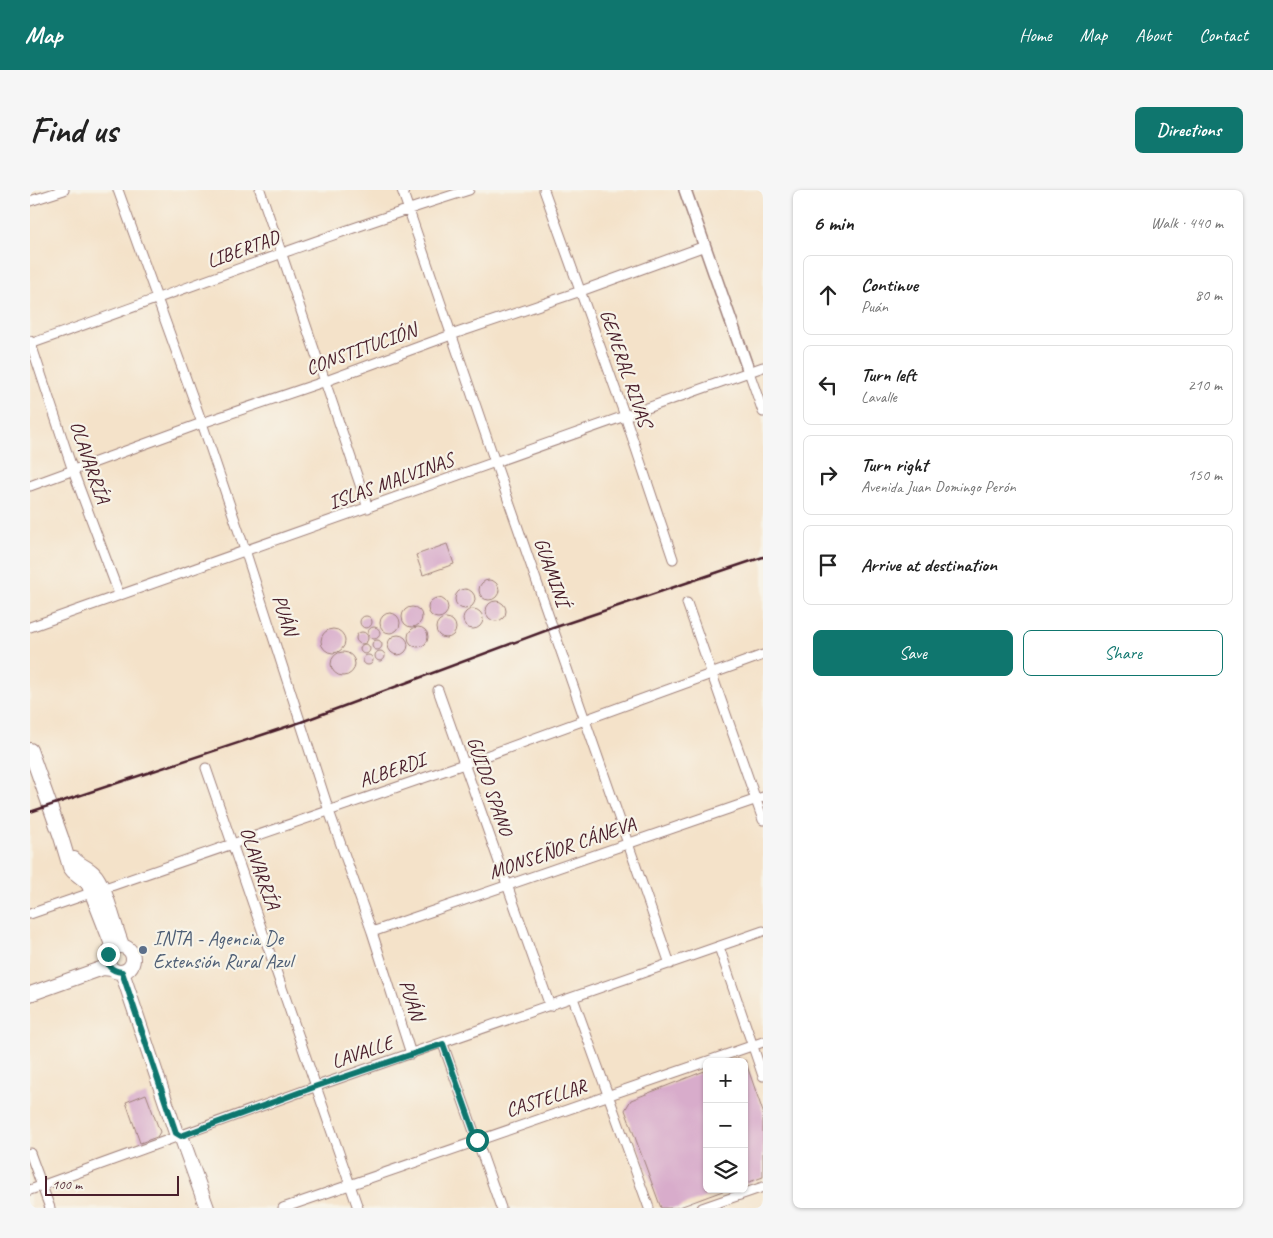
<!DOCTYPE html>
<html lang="en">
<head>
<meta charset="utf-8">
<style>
	body { margin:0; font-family:Caveat,sans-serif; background:#f6f6f6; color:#222 }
	.controls { position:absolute; right:15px; bottom:15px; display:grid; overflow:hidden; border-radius:8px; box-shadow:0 1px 4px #0004 }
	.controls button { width:45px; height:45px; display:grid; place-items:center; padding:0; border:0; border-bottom:1px solid #e0e0e0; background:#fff; color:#222; font:25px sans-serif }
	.scale { position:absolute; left:15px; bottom:12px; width:134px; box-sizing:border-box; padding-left:5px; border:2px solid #4a1f2b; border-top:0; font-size:14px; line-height:18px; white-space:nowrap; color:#4a1f2b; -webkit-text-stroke:4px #f7f3e8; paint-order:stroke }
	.stop { position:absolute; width:15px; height:15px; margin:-11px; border:4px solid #0f766e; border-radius:50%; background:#fff }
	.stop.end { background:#0f766e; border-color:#fff; box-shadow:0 1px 5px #0008 }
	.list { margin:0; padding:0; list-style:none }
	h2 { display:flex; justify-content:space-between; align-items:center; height:65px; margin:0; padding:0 20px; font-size:21px }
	h2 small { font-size:16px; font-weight:400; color:#767676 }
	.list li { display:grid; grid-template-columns:32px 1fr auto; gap:15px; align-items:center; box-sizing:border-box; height:80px; margin:0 10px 10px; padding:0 10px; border:1px solid #e0e0e0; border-radius:8px }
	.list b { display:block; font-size:19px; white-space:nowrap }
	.list p { margin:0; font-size:16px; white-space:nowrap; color:#767676 }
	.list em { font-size:16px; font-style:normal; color:#767676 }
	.actions { display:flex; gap:10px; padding:15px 20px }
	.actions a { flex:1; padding:11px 0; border:1px solid #0f766e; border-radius:8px; text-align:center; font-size:18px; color:#0f766e }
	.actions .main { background:#0f766e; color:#fff }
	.icon { flex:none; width:28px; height:28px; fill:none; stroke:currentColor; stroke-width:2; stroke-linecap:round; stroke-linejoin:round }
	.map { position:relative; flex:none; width:733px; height:1018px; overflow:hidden; border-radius:8px }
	header { display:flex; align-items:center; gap:30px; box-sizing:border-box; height:70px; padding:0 25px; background:#0f766e; color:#fff }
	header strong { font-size:24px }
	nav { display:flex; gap:28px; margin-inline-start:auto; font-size:18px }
	.intro { display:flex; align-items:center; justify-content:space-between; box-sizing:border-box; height:120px; padding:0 30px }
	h1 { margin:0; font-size:35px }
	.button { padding:12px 22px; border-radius:8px; background:#0f766e; color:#fff; font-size:18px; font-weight:700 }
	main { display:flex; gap:30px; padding:0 30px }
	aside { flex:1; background:#fff; border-radius:8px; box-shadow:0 1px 4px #0004 }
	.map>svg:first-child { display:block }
</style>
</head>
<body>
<header>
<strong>Map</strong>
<nav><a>Home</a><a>Map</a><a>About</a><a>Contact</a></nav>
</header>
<div class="intro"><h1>Find us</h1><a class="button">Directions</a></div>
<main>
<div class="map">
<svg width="733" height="1018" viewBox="0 0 733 1018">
	<rect width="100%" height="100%" fill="#f7f3e8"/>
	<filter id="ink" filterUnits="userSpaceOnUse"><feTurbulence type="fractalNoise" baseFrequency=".02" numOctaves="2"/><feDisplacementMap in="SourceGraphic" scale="10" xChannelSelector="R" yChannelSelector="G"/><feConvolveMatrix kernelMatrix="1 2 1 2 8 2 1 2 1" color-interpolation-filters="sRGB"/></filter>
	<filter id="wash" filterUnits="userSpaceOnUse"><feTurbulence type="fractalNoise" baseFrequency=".0096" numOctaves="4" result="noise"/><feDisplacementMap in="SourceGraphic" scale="20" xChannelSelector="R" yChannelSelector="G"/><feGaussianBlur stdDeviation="1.12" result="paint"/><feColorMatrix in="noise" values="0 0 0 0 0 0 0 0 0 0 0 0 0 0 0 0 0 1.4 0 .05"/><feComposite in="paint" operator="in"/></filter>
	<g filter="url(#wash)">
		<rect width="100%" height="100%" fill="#f4e2c9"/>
		<g id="blocks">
			<path fill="#d8accb" d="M417 354 424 374 393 385 386 365Z
				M449 400a10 10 0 1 1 20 0a10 10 0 1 1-20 0Z
				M425 409a10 10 0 1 1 20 0a10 10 0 1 1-20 0Z
				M398 418a10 10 0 1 1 20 0a10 10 0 1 1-20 0Z
				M456 421a10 10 0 1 1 20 0a10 10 0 1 1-20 0Z
				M372 427a10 10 0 1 1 20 0a10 10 0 1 1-20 0Z
				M433 429a10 10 0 1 1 20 0a10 10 0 1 1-20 0Z
				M350 433a10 10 0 1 1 20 0a10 10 0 1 1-20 0Z
				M330 432a6 6 0 1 1 12 0a6 6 0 1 1-12 0Z
				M406 438a10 10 0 1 1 20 0a10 10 0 1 1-20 0Z
				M378 447a10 10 0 1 1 20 0a10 10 0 1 1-20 0Z
				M338 443a6 6 0 1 1 12 0a6 6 0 1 1-12 0Z
				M291 451a12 12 0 1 1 24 0a12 12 0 1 1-24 0Z
				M326 448a6 6 0 1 1 12 0a6 6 0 1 1-12 0Z
				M358 455a10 10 0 1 1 20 0a10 10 0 1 1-20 0Z
				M342 455a5 5 0 1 1 10 0a5 5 0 1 1-10 0Z
				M330 459a5 5 0 1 1 10 0a5 5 0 1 1-10 0Z
				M345 466a5 5 0 1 1 10 0a5 5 0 1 1-10 0Z
				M301 474a12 12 0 1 1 24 0a12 12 0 1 1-24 0Z
				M333 470a5 5 0 1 1 10 0a5 5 0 1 1-10 0Z
				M708 868 714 872 715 870 733 922V987L714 994V872H699Z
				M677 880V999H698L647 1018H631L595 920 601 910Z
				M116 904 130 942 127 947 110 953 96 912Z"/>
		</g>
	</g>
	<g filter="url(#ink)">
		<use href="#blocks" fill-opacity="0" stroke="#9f807a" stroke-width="1"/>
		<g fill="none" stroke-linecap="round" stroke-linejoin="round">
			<defs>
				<path id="minor" d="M88 0 172 233 215 360 299 621 342 742 381 864
					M230 0 338 318
					M372 0 465 272 640 774
					M514 0 595 226 643 369
					M0 11 34 0
					M0 151 43 281 89 404
					M0 154C146 103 291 46 439 0
					M719 182 733 222
					M0 296 172 233 296 191 421 145 551 101 675 56
					M657 413 733 630
					M0 437 733 177
					M408 500 520 816
					M176 578 328 1018
					M0 724 434 574 733 465
					M342 742 733 607
					M689 757 733 886
					M543 808 619 1018
					M413 854 471 1018
					M0 963 20 1018
					M0 1000 287 896 733 741
					M253 1018 733 852
					M672 1018 733 997"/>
				<path id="tertiary" d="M655 0 719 182"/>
				<path id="secondary" d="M0 560 31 647 40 677 43 681 58 693 81 752V759
					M44 669C49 675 57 677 63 683 76 695 84 737 92 755
					M77 769a13 13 0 1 1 26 0a13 13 0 1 1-26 0Z
					M92 782 146 943 151 946 177 1018
					M0 804 73 778 82 779"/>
			</defs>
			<use href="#minor" stroke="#9f807a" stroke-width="11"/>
			<use href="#tertiary" stroke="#9f807a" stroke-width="14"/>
			<use href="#secondary" stroke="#9f807a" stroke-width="16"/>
			<use href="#minor" stroke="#fff" stroke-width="9"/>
			<use href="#tertiary" stroke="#fff" stroke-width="11"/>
			<use href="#secondary" stroke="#fff" stroke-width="14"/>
			<path stroke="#4a1f2b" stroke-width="2.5" d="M0 622 271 532 523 438 733 367"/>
		</g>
	</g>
	<g fill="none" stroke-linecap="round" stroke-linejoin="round" filter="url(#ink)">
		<path stroke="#0f766e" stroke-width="6" d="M78 764C75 775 81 781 92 782L146 943 151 946 287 896 413 854 447 950"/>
	</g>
	<circle fill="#5c6f8a" stroke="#f7f3e8" stroke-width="2" cx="113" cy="760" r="5"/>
	<g text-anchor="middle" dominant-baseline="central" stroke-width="4.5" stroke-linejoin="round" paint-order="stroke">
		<g font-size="20" fill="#4a1f2b" stroke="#f7f3e8">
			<text transform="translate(213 59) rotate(-20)">LIBERTAD</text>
			<text transform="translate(331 159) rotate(-20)">CONSTITUCIÓN</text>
			<text transform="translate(596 178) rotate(71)">GENERAL RIVAS</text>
			<text transform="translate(60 272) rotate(71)">OLAVARRÍA</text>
			<text transform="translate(361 291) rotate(-20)">ISLAS MALVINAS</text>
			<text transform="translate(522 382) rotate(71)">GUAMINÍ</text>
			<text transform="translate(255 425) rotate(72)">PUÁN</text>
			<text transform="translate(362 580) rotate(-19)">ALBERDI</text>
			<text transform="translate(460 596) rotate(71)">GUIDO SPANO</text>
			<text transform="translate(532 658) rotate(-19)">MONSEÑOR CÁNEVA</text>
			<text transform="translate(230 678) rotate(71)">OLAVARRÍA</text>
			<text transform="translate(382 810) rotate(72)">PUÁN</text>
			<text transform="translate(332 862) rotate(-19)">LAVALLE</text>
			<text transform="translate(516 908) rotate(-18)">CASTELLAR</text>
		</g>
		<g font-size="20" fill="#4e5e75" stroke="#f7f3e8" text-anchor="start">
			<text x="123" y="748">INTA - Agencia De<tspan x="123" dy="23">Extensión Rural Azul</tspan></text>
		</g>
	</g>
</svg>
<div class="controls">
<button>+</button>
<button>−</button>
<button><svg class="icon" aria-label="layers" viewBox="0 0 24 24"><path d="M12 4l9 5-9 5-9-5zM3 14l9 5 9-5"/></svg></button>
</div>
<div class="scale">100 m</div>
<div class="stop" style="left:447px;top:950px"></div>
<div class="stop end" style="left:78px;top:764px"></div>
</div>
<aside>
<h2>6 min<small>Walk · 440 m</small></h2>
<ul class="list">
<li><svg class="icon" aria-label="ahead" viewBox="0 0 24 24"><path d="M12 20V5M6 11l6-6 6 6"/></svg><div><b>Continue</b><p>Puán</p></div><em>80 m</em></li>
<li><svg class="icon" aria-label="left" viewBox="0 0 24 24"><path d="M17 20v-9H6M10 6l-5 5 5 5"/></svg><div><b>Turn left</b><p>Lavalle</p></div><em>210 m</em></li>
<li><svg class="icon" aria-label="right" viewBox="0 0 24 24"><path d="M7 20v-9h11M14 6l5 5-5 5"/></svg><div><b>Turn right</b><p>Avenida Juan Domingo Perón</p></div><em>150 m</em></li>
<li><svg class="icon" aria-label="arrive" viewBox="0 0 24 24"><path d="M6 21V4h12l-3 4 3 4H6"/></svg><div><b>Arrive at destination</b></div></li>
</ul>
<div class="actions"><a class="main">Save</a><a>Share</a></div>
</aside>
</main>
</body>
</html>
